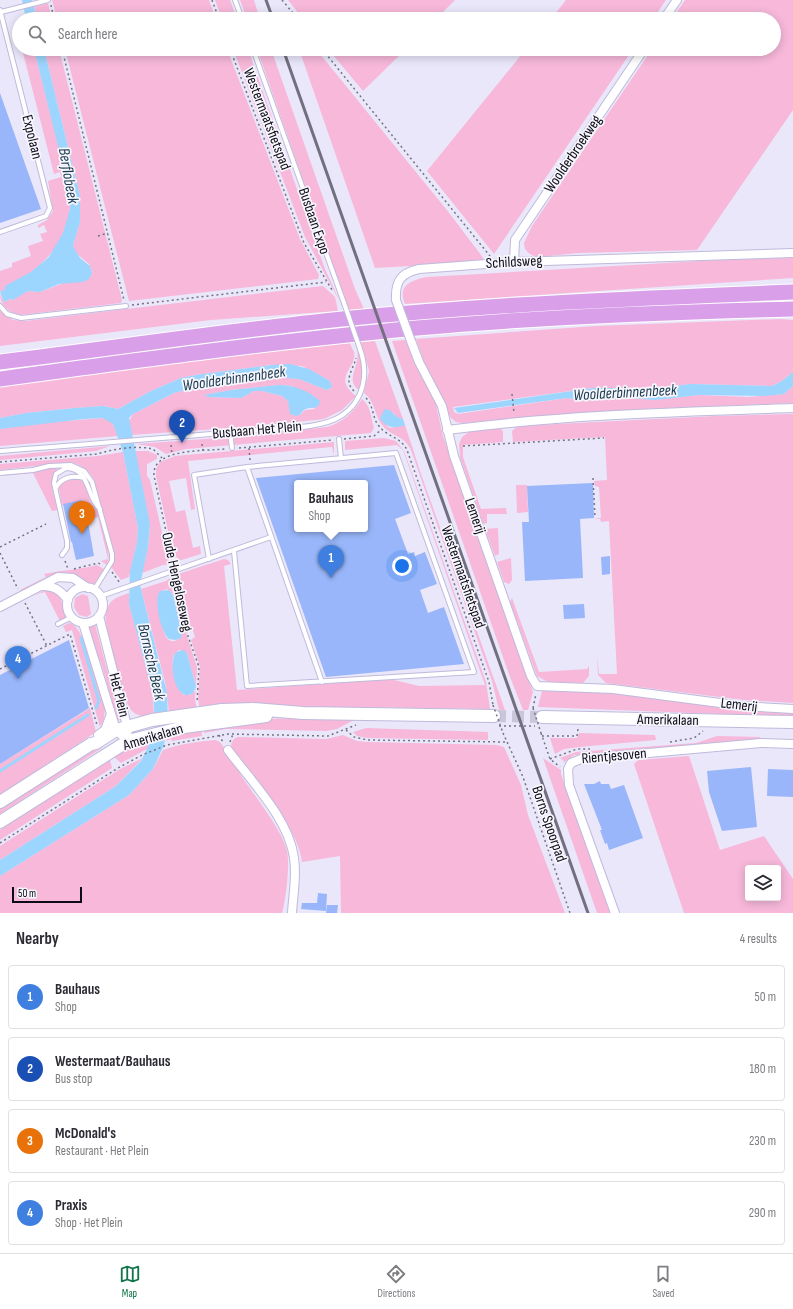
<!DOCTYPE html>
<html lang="en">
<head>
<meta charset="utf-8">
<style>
	body { margin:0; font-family:"Sofia Sans Condensed",sans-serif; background:#f7f7f7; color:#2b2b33 }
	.controls { position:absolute; right:12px; bottom:12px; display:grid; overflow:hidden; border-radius:4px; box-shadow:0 2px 10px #0003 }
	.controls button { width:36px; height:36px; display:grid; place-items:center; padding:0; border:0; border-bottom:1px solid #e1e1e2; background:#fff; color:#2b2b33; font:20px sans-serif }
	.scale { position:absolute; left:12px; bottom:10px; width:70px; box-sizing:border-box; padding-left:4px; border:2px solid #0d0b16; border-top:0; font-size:11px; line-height:14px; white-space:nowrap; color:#0d0b16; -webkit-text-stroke:3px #f7f6fd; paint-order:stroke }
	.you { position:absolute; left:402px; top:566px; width:14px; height:14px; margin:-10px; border:3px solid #fff; border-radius:50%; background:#1a73e8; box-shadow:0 0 0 6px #1a73e833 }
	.badge { display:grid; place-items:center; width:26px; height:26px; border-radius:50%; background:#13744a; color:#fff; font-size:13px; font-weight:700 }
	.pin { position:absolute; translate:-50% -33px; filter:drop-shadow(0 1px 2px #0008) }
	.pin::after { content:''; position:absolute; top:21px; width:14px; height:12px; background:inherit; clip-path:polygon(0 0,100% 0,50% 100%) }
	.popup { position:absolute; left:294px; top:480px; width:74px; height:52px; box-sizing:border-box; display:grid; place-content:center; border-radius:4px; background:#fff; filter:drop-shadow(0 1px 3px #0005); font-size:13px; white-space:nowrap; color:#7c7c81 }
	.popup b { font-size:15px; color:#2b2b33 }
	.popup::after { content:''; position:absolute; left:50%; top:100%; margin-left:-8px; border:8px solid transparent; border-top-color:#fff }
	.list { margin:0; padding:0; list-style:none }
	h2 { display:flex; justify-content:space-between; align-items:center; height:52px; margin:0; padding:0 16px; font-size:17px }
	h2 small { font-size:13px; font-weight:400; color:#7c7c81 }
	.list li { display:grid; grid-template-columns:26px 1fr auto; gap:12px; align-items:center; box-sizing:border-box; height:64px; margin:0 8px 8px; padding:0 8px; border:1px solid #e1e1e2; border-radius:4px }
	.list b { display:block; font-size:15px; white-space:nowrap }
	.list p { margin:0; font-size:13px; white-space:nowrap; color:#7c7c81 }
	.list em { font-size:13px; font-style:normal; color:#7c7c81 }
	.icon { flex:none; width:22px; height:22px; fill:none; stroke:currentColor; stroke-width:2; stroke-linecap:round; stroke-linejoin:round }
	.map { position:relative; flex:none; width:793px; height:913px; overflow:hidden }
	.search { position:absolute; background:#fff; box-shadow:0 2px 10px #0003; left:12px; right:12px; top:12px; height:44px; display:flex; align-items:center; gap:10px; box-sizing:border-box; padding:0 14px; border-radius:22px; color:#7c7c81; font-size:15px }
	.sheet { height:340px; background:#fff }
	nav { display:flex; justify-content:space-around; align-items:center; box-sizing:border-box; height:56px; border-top:1px solid #e1e1e2; background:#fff; font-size:11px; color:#7c7c81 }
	nav a { display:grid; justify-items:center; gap:2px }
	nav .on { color:#13744a }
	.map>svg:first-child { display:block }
</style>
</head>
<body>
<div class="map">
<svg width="793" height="913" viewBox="0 0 793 913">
	<rect width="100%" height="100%" fill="#eae7fb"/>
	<path fill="#f7b8da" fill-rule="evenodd" d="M52 0H209L216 19H57Z
		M215 0H230L237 19H222Z
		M240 0H254L260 19H247Z
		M288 0H455L436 19H303Z
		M566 0H666L653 19H551Z
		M685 0H793V110L697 250 579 253 537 257C530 255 524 251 524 243L532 226 652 49H774V19H672Z
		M48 3 52 19H37L34 7Z
		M22 49H34C42 81 50 112 58 144 62 162 69 181 70 200 72 245 35 273 0 292V271L12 267V263L31 256 28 246 43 241 40 234 47 232 44 225 38 228V225L47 220 53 211 48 181 61 177 60 172 54 174Z
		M44 49H59L122 300 121 303 20 315C9 313 0 305 0 294L4 302 10 299 12 300 28 291 40 292 92 272 89 264 76 253 73 246 80 222V196Z
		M65 49H227L300 239 319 275 318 279 129 301Z
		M233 49H248L325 269 341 304 305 237Z
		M257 49H271L355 289 364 309 350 310 346 303Z
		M299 49H316L450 214 481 255 483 258 482 262 375 268Z
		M328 49H406L363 91Z
		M526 49H633L494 254 427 171Z
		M793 258V278L405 304C397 286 411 280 427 277L734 259Z
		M323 286 335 297 338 311 211 320 0 346V311L13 320 25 321Z
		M780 319 793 320V372L782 381 772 386 690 384 645 390 629 388H593L453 407 454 412 458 414 567 398 586 400 616 397 655 400 699 395 748 397 784 394 793 386V403L643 409 462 423 456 422 450 417 424 362 416 339 596 326Z
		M405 340 435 400 443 436 533 692 528 710H523L510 677 392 341Z
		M375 341 403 419 397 418 393 412 386 425 390 428 405 425 421 474 505 710H499L492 681 411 450C404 435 392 437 383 426 374 416 376 402 364 393L369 371 361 342Z
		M350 343C351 346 353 350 354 352 358 368 331 377 356 396L342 410 324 419 258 426 131 435 129 421 133 414 174 393 193 388 275 377 299 379 327 390 331 388 330 381 302 366 272 365 196 375 181 378 151 391 118 409 103 406 75 408 26 413 0 418V387L164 364ZM279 385 292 386 315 409 305 410 300 415 291 414 288 401 282 396 262 391H254L241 398 208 397 205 395 231 390Z
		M357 350C364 360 363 378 359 390 344 381 361 364 357 350Z
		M362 399C371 406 371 418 374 428L371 433 186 449 166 454 155 447 136 444 258 435 327 427C342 423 354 412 362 399Z
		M793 414V703L744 700 606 683 598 675 597 655 599 674H617L609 521 601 522 600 519 593 518H601L599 487 595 486 594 481 607 480 605 437 513 442 512 431 518 426 715 416Z
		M103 418 112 422 118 436 0 446V429L40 423Z
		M498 427 503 431V442L463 445V457L481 509 506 508 507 514H487V523L483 524 460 457 459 444 462 437 469 432Z
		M384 438 396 441 404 451 486 682 490 709 341 707 200 710 198 699 200 667 191 640 195 637 193 631 189 629 178 574 224 559 228 560 231 564 224 566 237 690 390 679 419 686 485 685 403 450 397 445 345 450V441Z
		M334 442V455L332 447 188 461 195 509 191 510 186 478 169 481 176 512 185 510 193 548 200 546 201 554 178 561 177 557 174 558 156 476V469L160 462 175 456Z
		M110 446 96 451 0 460V456Z
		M135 451H148L157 455V459L147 464V476L150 480 168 559 173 564 163 565 142 573 148 547 150 526Z
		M123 452 138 528 137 542 129 577 121 580 111 567 115 556 94 480C89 470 82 465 71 462L0 470V464L98 456Z
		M49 468H58C47 482 54 494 58 510L52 511 33 473 0 476Z
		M76 478C90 482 86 496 93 506 95 509 98 509 99 513 104 523 112 556 107 565L101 561 108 559 98 517 84 521 81 507 84 506 82 500 62 505 59 489 60 483Z
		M516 485H527L528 512 517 513Z
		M498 528 499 554 495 556 485 529Z
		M511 558 512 580 509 584 504 582 497 562Z
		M97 565 104 569 93 586C88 583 83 578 77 575 58 567 37 583 21 591L20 590 46 577 44 574C62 570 78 570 97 565Z
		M175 575 187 636 197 667 195 699 197 710 169 712 165 682 141 589 166 581ZM167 589 173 594 182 634 181 637C160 657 159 601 159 592ZM179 650 187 653 196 687 195 691 190 695H184C178 691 171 665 173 658 174 654 176 652 179 650Z
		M48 589C67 597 59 602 66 618L60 621 45 592 35 595Z
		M129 593V604L152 690 154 714C146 716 139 718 132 711 123 702 108 638 106 623 105 617 106 610 109 605 113 597 122 596 129 593Z
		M82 594 88 596 91 614 87 617 79 615 74 607 75 598Z
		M512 598 539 672 587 669 589 666V676L583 683 548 682 537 676 510 602Z
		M69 623C86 625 100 692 105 709L104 719 100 727 72 630 66 632 63 626Z
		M95 624 120 719 118 721 101 663 91 644 88 627Z
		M542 691 622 693 760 712 793 713V717L538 707Z
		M90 708 96 732 0 795V764Z
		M303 718 354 720 337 729 326 731 226 729 204 733 203 727 260 719Z
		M201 727 202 736 172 741 171 739 166 741 167 736Z
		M366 728 488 732V740L368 738 357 736 353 732Z
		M579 733 655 735 656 740 580 747 564 749 555 754 550 738H577Z
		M343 735 357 741 368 742 497 745 504 747 521 785 528 815 565 913H341L340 856 302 862C298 826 253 777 231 748 231 743 232 739 238 737L326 739Z
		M717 736 760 737V739L574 755 563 763 564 761 560 758 576 752 696 743Z
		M215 740 220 742 239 770 240 774C253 794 282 829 287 851 290 865 286 899 282 913H0V876L129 795 153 769 163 750C179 744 196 742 215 740Z
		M151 741 149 748 121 763 114 757 141 742Z
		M100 744 102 748 0 814V807Z
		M689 756 720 850 764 836 793 879V913H684L634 764 638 760ZM748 868H778V898H748Z
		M143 758 116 786 0 860V846L120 769Z
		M543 758 561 770V774L610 913H597Z
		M110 760 112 768 0 840V830Z"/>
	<path fill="#9cd5fd" d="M22 0H32L37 19H26Z
		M34 49H44L80 196V222L73 246 80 258 90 266 92 273 89 279 83 282 59 284 40 292 28 291 13 300 10 299 4 302 0 292 5 289V286L31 272 49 257 63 233 70 209V198L64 170Z
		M290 364 309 369 330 381 332 387 327 390 299 379 275 377 193 388 174 393 133 414 129 418 150 524 148 547 140 585 167 693 168 719 164 745 153 769 129 795 0 876V860L116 786 141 761 153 737 155 721 153 695 129 604 130 571 137 542 138 528 123 452 113 424 103 418 84 419 0 429V418L26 413 75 408 103 406 118 409 151 391 181 378 196 375 272 365Z
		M793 372V386L784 394 765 396 699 395 655 400 616 397 586 400 567 398 458 413 454 408 593 388H629L645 390 690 384 772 386 782 381Z
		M279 385C294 385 309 391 320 401 318 412 311 405 304 410 301 413 301 415 296 416L290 414 288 401 282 396 262 391H254L241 398 208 397 204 395 231 390Z
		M385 409C393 410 395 418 403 419L405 425C396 429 385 428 380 418Z
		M169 590 173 595 182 634 181 638 176 640 169 639C161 633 153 599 160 591Z
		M184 650 187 653 196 687 193 693C175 705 168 662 176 652Z"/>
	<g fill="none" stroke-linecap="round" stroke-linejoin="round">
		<path stroke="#9cd5fd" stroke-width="3" d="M81 638 99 701 96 708
			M0 771 88 715"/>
	</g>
	<path fill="#98b6f9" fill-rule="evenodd" d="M0 93 41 209 0 223Z
		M394 465 411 513 395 519 408 554 414 552 415 556 425 552 437 584 420 590 428 613 444 607 464 664 326 677 256 478ZM297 483H365V529H297Z
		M593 483 594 518 580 519 583 578 525 581 522 522H529L527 486Z
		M82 500 84 507H81L85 523 88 522 94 556 76 560 72 542H71L63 504Z
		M610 556V574L602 575 601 557Z
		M584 604 585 618 564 619 563 605Z
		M69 640 89 708 0 764V675Z
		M751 767 757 827 722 831 709 792 707 771Z
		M768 769 793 770V797L767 796Z
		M600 781 601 784H609L611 789 624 785 643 838 609 850 607 843 605 844 600 830H602L584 784H594Z
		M318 893 327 894 326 911 301 909 302 903H317Z
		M327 905H338L337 913H326Z"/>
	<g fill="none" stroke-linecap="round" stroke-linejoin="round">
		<path stroke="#c9c6d9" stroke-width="12" stroke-dasharray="12 6" stroke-linecap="butt" d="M494 716 542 717"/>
		<defs>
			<path id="service" d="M235 0 242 19
				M0 10 50 208 46 216 0 232
				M1 12 48 0
				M253 49 344 303
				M0 306 7 314 21 318 126 306
				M230 432 232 448
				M339 439 341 458
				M0 451C86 444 172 438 257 430 281 428 321 429 341 416 364 401 369 374 360 349
				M247 467 322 682
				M0 473 33 470 49 466 71 465 84 471 92 482 112 554V561L94 590
				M56 488C61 477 73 475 84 478
				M62 555 67 548V541L54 483 56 474 66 468C91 469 86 497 100 509
				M209 559 194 475 247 467 396 453 474 672 247 686 234 551
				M101 596 271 537
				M58 624 72 617"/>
			<path id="minor" d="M664 19 677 0
				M514 262 515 240 644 49
				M396 300C395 281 401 273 419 269L514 262 793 253
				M411 341 419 362 442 406 454 456 531 676 537 686 613 689 743 706 793 709
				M447 430C562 415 677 412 793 408
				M42 586C55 586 60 590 68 600
				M67 605a18 18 0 1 1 36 0a18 18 0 1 1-36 0Z
				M0 607 58 577 73 578 88 588
				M99 616 127 726 128 741
				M83 623 116 730 128 741
				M98 735 105 730 111 714
				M228 750C251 781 289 819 294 858 297 876 293 895 292 913
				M615 913 569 785 568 769 571 763 581 759 761 743 793 744"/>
			<path id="secondary" d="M542 717 793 722
				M0 802 91 744 96 743 116 730 152 720 222 710 253 709 303 713 494 716
				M0 822 128 741 184 727 266 716"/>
			<path id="motorway" d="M0 362C114 348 227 331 342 319 492 304 642 298 793 292
				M0 379C139 360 278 341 417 328 542 317 668 312 793 309"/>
		</defs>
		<use href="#service" stroke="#bfbadb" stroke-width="6"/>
		<use href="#minor" stroke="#bfbadb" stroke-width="10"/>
		<use href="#secondary" stroke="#bfbadb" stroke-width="14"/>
		<use href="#motorway" stroke="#fff" stroke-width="17"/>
		<path stroke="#757382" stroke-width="1.5" stroke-dasharray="2 3" stroke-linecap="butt" d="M212 0 219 19
			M282 0 298 19
			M51 5 54 19
			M62 49 124 300
			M230 49 304 243 332 290
			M322 49 490 256
			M98 236 108 233
			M132 305 326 282
			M354 391C343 381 353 370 356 358
			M512 394 514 413
			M366 398C374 406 372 418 379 426 387 437 401 437 407 450L489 682 493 705
			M344 439 374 436 382 429
			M202 444 203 451
			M171 445 172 455
			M463 446 604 438
			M239 448 333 440
			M249 448 250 460
			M0 462 97 454C114 449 135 445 153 449L162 458
			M593 478 595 517
			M0 547 46 524
			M0 553 18 589
			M65 561 68 569
			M173 563 154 476C151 448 206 451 225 449
			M74 569 98 563 103 565
			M112 572 120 583
			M177 576 188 636 199 667 197 703
			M25 603 47 646
			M0 669 70 634 97 725
			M533 708 536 694
			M499 726H535
			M346 730 354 737 368 740 506 742
			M503 733 523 777 570 913
			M541 733 550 759 560 767
			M219 735 223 742
			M542 736H577L578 729
			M230 742 233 734
			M670 742 694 738 703 731
			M550 759 577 749H590
			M0 843 118 768 142 755 167 745 228 734 328 736 356 725"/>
		<use href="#service" stroke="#fff" stroke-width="4"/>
		<use href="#minor" stroke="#fff" stroke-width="8"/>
		<use href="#secondary" stroke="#fff" stroke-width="12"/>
		<use href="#motorway" stroke="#d9a0e9" stroke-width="15"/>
		<path stroke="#72707f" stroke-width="3" d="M266 0 273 19
			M283 49 588 913"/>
		<defs>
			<path id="service-bridge" d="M344 303 360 349"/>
			<path id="minor-bridge" d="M396 300 411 341"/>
		</defs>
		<use href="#service-bridge" stroke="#bfbadb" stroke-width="6" stroke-linecap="butt"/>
		<use href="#minor-bridge" stroke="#bfbadb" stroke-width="10" stroke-linecap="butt"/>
		<path stroke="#757382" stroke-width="1.5" stroke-dasharray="2 3" stroke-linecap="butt" d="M493 705 503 733
			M533 708 541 733"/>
		<use href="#service-bridge" stroke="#fff" stroke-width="4"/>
		<use href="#minor-bridge" stroke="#fff" stroke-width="8"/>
	</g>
	<g text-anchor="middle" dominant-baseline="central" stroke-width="3.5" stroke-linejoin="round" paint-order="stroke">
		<g font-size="15" fill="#0d0b16" stroke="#f7f6fd">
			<text transform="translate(267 119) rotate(69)">Westermaatsfietspad</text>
			<text transform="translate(32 137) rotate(76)">Expolaan</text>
			<text transform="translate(573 154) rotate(-56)">Woolderbroekweg</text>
			<text transform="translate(314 221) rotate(71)">Busbaan Expo</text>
			<text transform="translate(514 262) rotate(-3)">Schildsweg</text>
			<text transform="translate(257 430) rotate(-5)">Busbaan Het Plein</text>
			<text transform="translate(475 516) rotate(71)">Lemerij</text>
			<text transform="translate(463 577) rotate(71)">Westermaatsfietspad</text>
			<text transform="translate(177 582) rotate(78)">Oude Hengeloseweg</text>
			<text transform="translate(119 695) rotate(76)">Het Plein</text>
			<text transform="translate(739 705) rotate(7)">Lemerij</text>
			<text transform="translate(668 720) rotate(1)">Amerikalaan</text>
			<text transform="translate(153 737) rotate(-17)">Amerikalaan</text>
			<text transform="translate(614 756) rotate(-5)">Rientjesoven</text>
			<text transform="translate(549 824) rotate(71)">Borns Spoorpad</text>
		</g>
		<g font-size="16" font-style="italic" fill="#19394e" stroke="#f7f6fd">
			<text transform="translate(68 176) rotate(80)">Berflobeek</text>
			<text transform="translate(234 379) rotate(-8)">Woolderbinnenbeek</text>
			<text transform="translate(625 393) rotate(-3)">Woolderbinnenbeek</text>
			<text transform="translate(151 662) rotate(77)">Bornsche Beek</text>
		</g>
	</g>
</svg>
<div class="controls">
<button><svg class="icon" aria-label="layers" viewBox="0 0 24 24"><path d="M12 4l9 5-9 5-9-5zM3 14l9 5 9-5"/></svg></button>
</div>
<div class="scale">50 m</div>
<div class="you"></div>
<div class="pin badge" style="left:331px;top:578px;background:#3f7fe0">1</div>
<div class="popup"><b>Bauhaus</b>Shop</div>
<div class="pin badge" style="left:182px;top:443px;background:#1a4fb4">2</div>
<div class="pin badge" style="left:82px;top:534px;background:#e8710a">3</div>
<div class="pin badge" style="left:18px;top:679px;background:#3f7fe0">4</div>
<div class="search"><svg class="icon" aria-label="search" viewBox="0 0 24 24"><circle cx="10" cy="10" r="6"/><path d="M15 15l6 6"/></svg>Search here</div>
</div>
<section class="sheet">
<h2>Nearby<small>4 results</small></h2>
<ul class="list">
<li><span class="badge" style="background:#3f7fe0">1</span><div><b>Bauhaus</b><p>Shop</p></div><em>50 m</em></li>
<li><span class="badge" style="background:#1a4fb4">2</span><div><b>Westermaat/Bauhaus</b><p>Bus stop</p></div><em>180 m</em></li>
<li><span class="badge" style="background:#e8710a">3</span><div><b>McDonald's</b><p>Restaurant · Het Plein</p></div><em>230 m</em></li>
<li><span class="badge" style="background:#3f7fe0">4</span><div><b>Praxis</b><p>Shop · Het Plein</p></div><em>290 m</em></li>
</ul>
</section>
<nav>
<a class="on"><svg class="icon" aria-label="map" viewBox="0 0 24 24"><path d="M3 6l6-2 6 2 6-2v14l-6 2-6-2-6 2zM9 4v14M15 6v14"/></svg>Map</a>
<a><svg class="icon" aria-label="directions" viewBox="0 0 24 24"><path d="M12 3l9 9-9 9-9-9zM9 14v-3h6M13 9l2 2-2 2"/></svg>Directions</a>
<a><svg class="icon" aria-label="saved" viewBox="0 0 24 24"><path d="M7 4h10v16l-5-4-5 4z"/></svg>Saved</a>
</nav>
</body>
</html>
